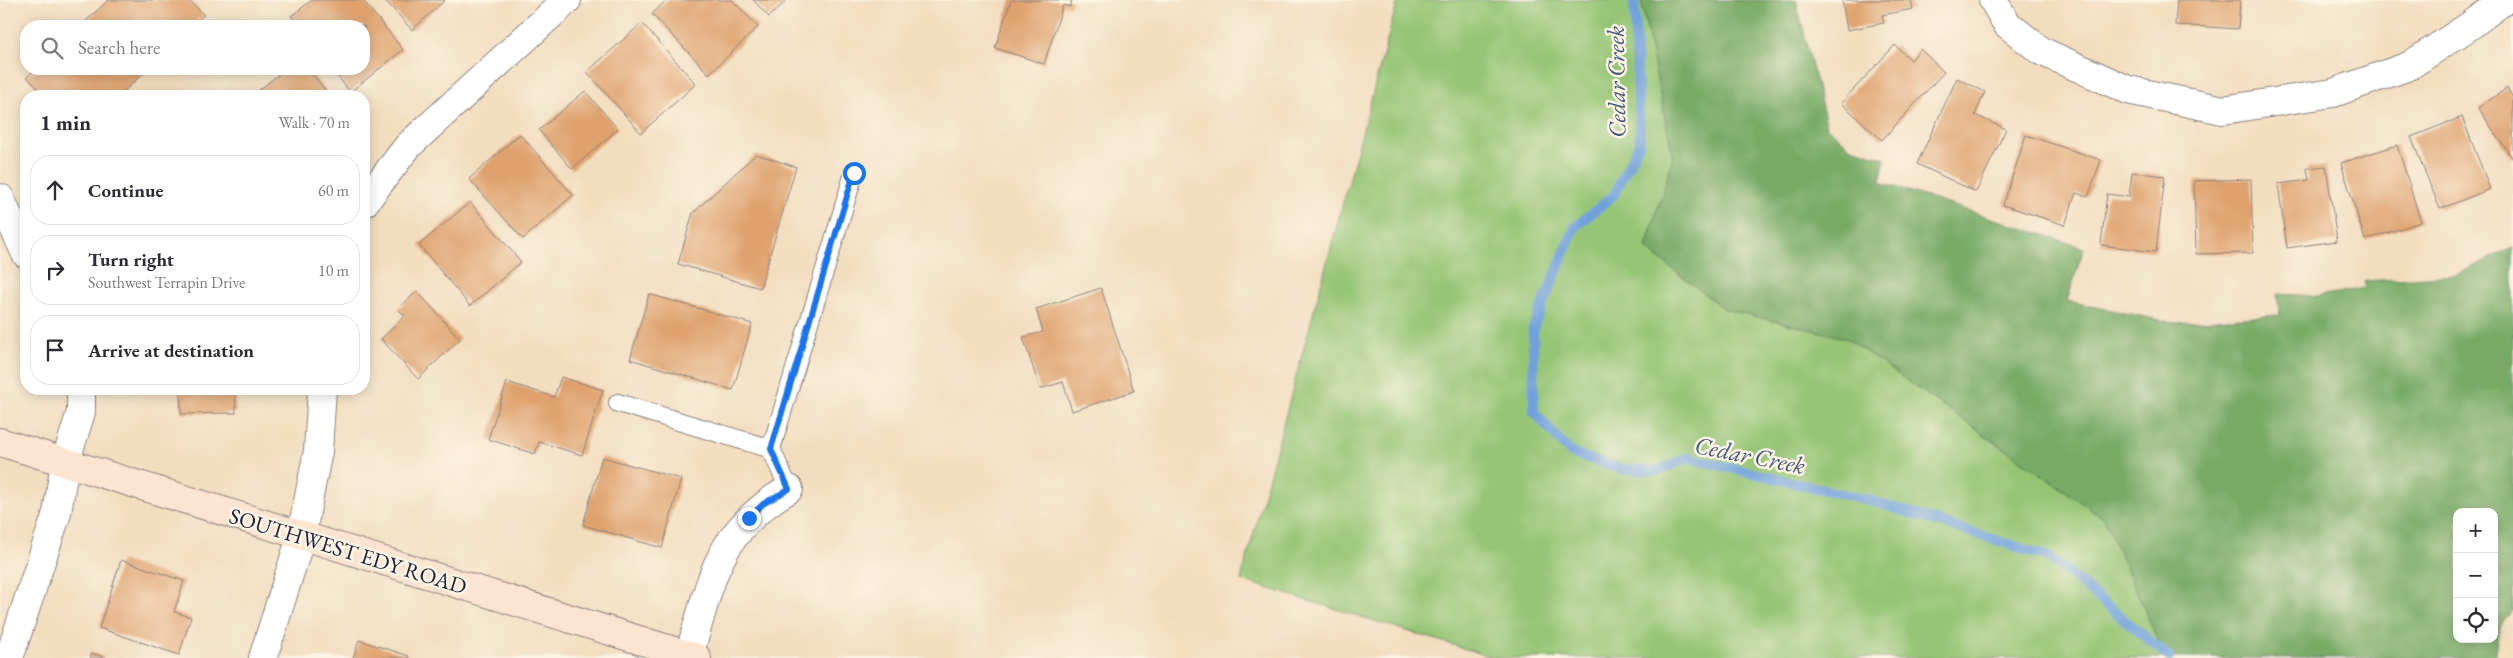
<!DOCTYPE html>
<html lang="en">
<head>
<meta charset="utf-8">
<style>
	body { margin:0; font-family:"EB Garamond",serif; background:#f2f2f3; color:#2b2b33 }
	.controls { position:absolute; right:15px; bottom:15px; display:grid; overflow:hidden; border-radius:10px; box-shadow:0 2px 12px #0003 }
	.controls button { width:45px; height:45px; display:grid; place-items:center; padding:0; border:0; border-bottom:1px solid #e1e1e2; background:#fff; color:#2b2b33; font:25px sans-serif }
	.stop { position:absolute; width:15px; height:15px; margin:-11px; border:4px solid #1a73e8; border-radius:50%; background:#fff }
	.stop.end { background:#1a73e8; border-color:#fff; box-shadow:0 1px 5px #0008 }
	.list { margin:0; padding:0; list-style:none }
	h2 { display:flex; justify-content:space-between; align-items:center; height:65px; margin:0; padding:0 20px; font-size:21px }
	h2 small { font-size:16px; font-weight:400; color:#7c7c81 }
	.list li { display:grid; grid-template-columns:32px 1fr auto; gap:15px; align-items:center; box-sizing:border-box; height:70px; margin:0 10px 10px; padding:0 10px; border:1px solid #e1e1e2; border-radius:20px }
	.list b { display:block; font-size:19px; white-space:nowrap }
	.list p { margin:0; font-size:16px; white-space:nowrap; color:#7c7c81 }
	.list em { font-size:16px; font-style:normal; color:#7c7c81 }
	.icon { flex:none; width:28px; height:28px; fill:none; stroke:currentColor; stroke-width:2; stroke-linecap:round; stroke-linejoin:round }
	.map { position:relative; flex:none; width:2513px; height:658px; overflow:hidden }
	.search { position:absolute; background:#fff; box-shadow:0 2px 12px #0003; left:20px; top:20px; width:350px; height:55px; display:flex; align-items:center; gap:12px; box-sizing:border-box; padding:0 18px; border-radius:20px; color:#7c7c81; font-size:19px }
	.panel { position:absolute; background:#fff; box-shadow:0 2px 12px #0003; left:20px; top:90px; width:350px; height:305px; border-radius:20px }
	.map>svg:first-child { display:block }
</style>
</head>
<body>
<div class="map">
<svg width="2513" height="658" viewBox="0 0 2513 658">
	<rect width="100%" height="100%" fill="#fcf5e5"/>
	<filter id="ink" filterUnits="userSpaceOnUse"><feTurbulence type="fractalNoise" baseFrequency=".02" numOctaves="2"/><feDisplacementMap in="SourceGraphic" scale="10" xChannelSelector="R" yChannelSelector="G"/><feConvolveMatrix kernelMatrix="1 2 1 2 8 2 1 2 1" color-interpolation-filters="sRGB"/></filter>
	<filter id="wash" filterUnits="userSpaceOnUse"><feTurbulence type="fractalNoise" baseFrequency=".0096" numOctaves="4" result="noise"/><feDisplacementMap in="SourceGraphic" scale="20" xChannelSelector="R" yChannelSelector="G"/><feGaussianBlur stdDeviation="1.12" result="paint"/><feColorMatrix in="noise" values="0 0 0 0 0 0 0 0 0 0 0 0 0 0 0 0 0 1.4 0 .05"/><feComposite in="paint" operator="in"/></filter>
	<g filter="url(#wash)">
		<rect width="100%" height="100%" fill="#f3ddbf"/>
		<path fill="#95c575" stroke="#5c7458" d="M1398 0H1641L1673 157 1646 248 1724 309 1846 338 2104 518 2166 658H1495L1241 580Z"/>
		<path fill="#78aa66" stroke="#4d6650" fill-rule="evenodd" d="M1641 0H1796L1827 127 1851 148 1885 158 1880 182 2084 248 2067 301 2175 323 2280 315 2277 294 2318 296 2366 288 2364 281 2456 275 2513 247V609L2501 625 2495 658H2166L2104 518 1846 338 1724 309 1646 248 1673 157ZM2457 512H2494V639H2457Z"/>
		<g fill="none" stroke-linecap="round" stroke-linejoin="round">
			<path stroke="#71a1db" stroke-width="10" d="M1634 0 1640 142 1614 195 1575 227 1533 328 1534 412 1571 453 1622 469 1657 471 1688 458 1872 501 2049 557 2170 658"/>
		</g>
		<g id="blocks">
			<path fill="#dfa26e" d="M108 0H189L204 15 192 26H81Z
				M312 0H363L403 50 350 92 332 69H364V26H299L291 16Z
				M385 0H445L412 30Z
				M667 0H732L758 27 709 74 652 14Z
				M753 0H787L769 17Z
				M1011 0H1072L1070 7 1063 5 1044 64 995 48Z
				M1842 0H1911L1913 9 1882 15 1884 23 1847 30Z
				M2177 0H2240L2238 29 2175 25Z
				M642 23 696 84 641 133 587 72Z
				M1895 45 1911 60 1920 49 1944 72 1882 140 1841 103Z
				M36 69H148L119 96H45L27 77Z
				M285 69H308L330 96H262L258 91Z
				M1957 78 1985 92 1975 115 2006 129 1976 192 1917 164Z
				M2507 88 2513 98V159L2478 108Z
				M585 91 618 129 572 169 539 130Z
				M2462 117 2490 189 2440 209 2411 137Z
				M520 134 573 195 523 239 469 179Z
				M2026 135 2101 160 2088 197 2076 193 2065 225 2003 205Z
				M2397 145 2421 222 2365 240 2341 163Z
				M756 154 796 167 760 288 678 264 693 213Z
				M2326 166 2337 241 2287 248 2278 184 2309 180 2307 168Z
				M2132 172 2165 176 2156 252 2101 245 2107 194 2129 197Z
				M2251 179 2253 253 2196 254 2194 181Z
				M470 202 521 262 470 306 419 245Z
				M1101 288 1134 391 1072 411 1063 382 1040 389 1023 337 1043 332 1036 309Z
				M417 291 460 339 418 379 381 339 405 316 398 309Z
				M649 294 752 324 733 390 630 359Z
				M561 377 603 390 582 455 539 442 535 454 488 439 507 382 554 397Z
				M180 389H235L236 413 181 414Z
				M602 457 681 479 662 548 583 525Z
				M121 560 184 581 174 612 191 617 179 655 99 628Z
				M359 640 409 656 408 658H353Z
				M92 653 106 658H90Z"/>
		</g>
	</g>
	<g filter="url(#ink)">
		<use href="#blocks" fill-opacity="0" stroke="#8a807d" stroke-width="1"/>
		<g fill="none" stroke-linecap="round" stroke-linejoin="round">
			<defs>
				<path id="service" d="M618 403 771 449 854 173
					M771 449 789 489"/>
				<path id="minor" d="M1993 0 2007 24 2041 51 2128 90 2223 110 2333 93 2409 66 2471 25 2504 0
					M0 198 26 254
					M364 203 408 146 567 0
					M9 658 57 513 65 463 81 412V389
					M263 658 301 537 318 451 322 389
					M688 658C712 582 713 534 789 489"/>
				<path id="secondary" d="M0 442 697 658"/>
			</defs>
			<use href="#service" stroke="#8a807d" stroke-width="20"/>
			<use href="#minor" stroke="#8a807d" stroke-width="30"/>
			<use href="#secondary" stroke="#8a807d" stroke-width="30"/>
			<use href="#service" stroke="#fff" stroke-width="18"/>
			<use href="#minor" stroke="#fff" stroke-width="28"/>
			<use href="#secondary" stroke="#fde4d1" stroke-width="28"/>
		</g>
	</g>
	<g fill="none" stroke-linecap="round" stroke-linejoin="round" filter="url(#ink)">
		<path stroke="#1a73e8" stroke-width="6" d="M749 518 763 504 789 489 771 449 854 173"/>
	</g>
	<g text-anchor="middle" dominant-baseline="central" stroke-width="5" stroke-linejoin="round" paint-order="stroke">
		<g font-size="22" fill="#22223b" stroke="#fcf5e5">
			<text transform="translate(348 551) rotate(17)">SOUTHWEST EDY ROAD</text>
		</g>
		<g font-size="24" font-style="italic" fill="#42557b" stroke="#fcf5e5">
			<text transform="translate(1616 82) rotate(-91)">Cedar Creek</text>
			<text transform="translate(1750 455) rotate(11)">Cedar Creek</text>
		</g>
	</g>
</svg>
<div class="controls">
<button>+</button>
<button>−</button>
<button><svg class="icon" aria-label="locate" viewBox="0 0 24 24"><circle cx="12" cy="12" r="6"/><path d="M12 2v4M12 18v4M2 12h4M18 12h4"/></svg></button>
</div>
<div class="stop" style="left:854px;top:173px"></div>
<div class="stop end" style="left:749px;top:518px"></div>
<div class="search"><svg class="icon" aria-label="search" viewBox="0 0 24 24"><circle cx="10" cy="10" r="6"/><path d="M15 15l6 6"/></svg>Search here</div>
<section class="panel">
<h2>1 min<small>Walk · 70 m</small></h2>
<ul class="list">
<li><svg class="icon" aria-label="ahead" viewBox="0 0 24 24"><path d="M12 20V5M6 11l6-6 6 6"/></svg><div><b>Continue</b></div><em>60 m</em></li>
<li><svg class="icon" aria-label="right" viewBox="0 0 24 24"><path d="M7 20v-9h11M14 6l5 5-5 5"/></svg><div><b>Turn right</b><p>Southwest Terrapin Drive</p></div><em>10 m</em></li>
<li><svg class="icon" aria-label="arrive" viewBox="0 0 24 24"><path d="M6 21V4h12l-3 4 3 4H6"/></svg><div><b>Arrive at destination</b></div></li>
</ul>
</section>
</div>
</body>
</html>
